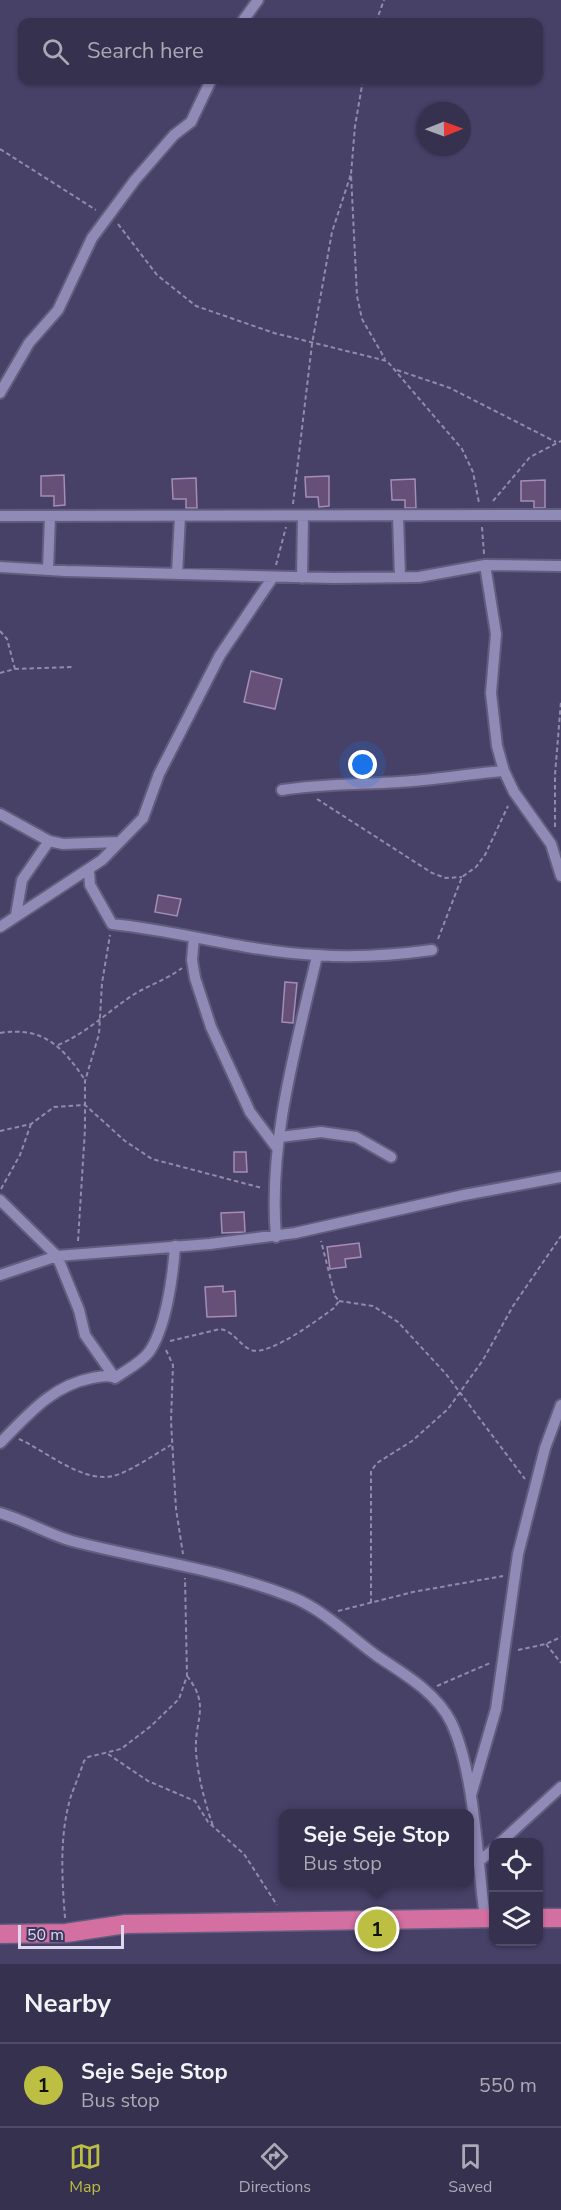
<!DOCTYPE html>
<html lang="en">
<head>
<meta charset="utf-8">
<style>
	body { margin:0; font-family:"Nunito Sans",sans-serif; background:#3d3955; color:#f1f3f6 }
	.controls { position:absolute; right:18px; bottom:18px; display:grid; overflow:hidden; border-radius:12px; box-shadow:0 2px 4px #0004 }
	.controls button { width:54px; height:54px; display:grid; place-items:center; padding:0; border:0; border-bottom:2px solid #4f4c66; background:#35314e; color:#f1f3f6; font:30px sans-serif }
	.compass { position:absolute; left:417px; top:102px; width:54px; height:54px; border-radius:50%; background:#35314e; box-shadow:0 2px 4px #0004; rotate:89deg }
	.scale { position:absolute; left:18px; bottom:15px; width:106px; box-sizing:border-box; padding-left:6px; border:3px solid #dbd8f0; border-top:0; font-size:16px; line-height:21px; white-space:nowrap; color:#dbd8f0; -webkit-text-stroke:4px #3d365d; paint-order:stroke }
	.you { position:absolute; left:363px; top:765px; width:21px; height:21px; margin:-15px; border:4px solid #fff; border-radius:50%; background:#1a73e8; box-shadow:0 0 0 9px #1a73e833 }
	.badge { display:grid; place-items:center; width:39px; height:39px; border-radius:50%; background:#bdbf43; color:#111; font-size:20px; font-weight:700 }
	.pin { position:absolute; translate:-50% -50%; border:3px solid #fff; box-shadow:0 2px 6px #0006 }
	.popup { position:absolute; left:279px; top:1809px; width:195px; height:78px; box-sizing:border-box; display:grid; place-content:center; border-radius:12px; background:#35314e; filter:drop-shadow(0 2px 4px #0005); font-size:20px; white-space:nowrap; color:#aaa9b6 }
	.popup b { font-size:22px; color:#f1f3f6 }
	.popup::after { content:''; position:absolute; left:50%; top:100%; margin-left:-12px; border:12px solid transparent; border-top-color:#35314e }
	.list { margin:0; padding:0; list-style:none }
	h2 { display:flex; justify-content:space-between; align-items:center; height:78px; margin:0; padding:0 24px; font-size:26px }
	h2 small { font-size:20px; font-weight:400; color:#aaa9b6 }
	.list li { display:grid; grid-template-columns:39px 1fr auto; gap:18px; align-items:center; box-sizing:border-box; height:84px; padding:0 24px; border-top:2px solid #4f4c66 }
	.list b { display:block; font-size:22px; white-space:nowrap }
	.list p { margin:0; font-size:20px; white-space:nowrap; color:#aaa9b6 }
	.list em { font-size:20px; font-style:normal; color:#aaa9b6 }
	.icon { flex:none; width:33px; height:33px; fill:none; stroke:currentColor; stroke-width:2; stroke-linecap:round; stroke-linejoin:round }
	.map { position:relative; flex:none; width:561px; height:1964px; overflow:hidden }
	.search { position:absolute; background:#35314e; box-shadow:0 2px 4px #0004; left:18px; right:18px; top:18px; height:66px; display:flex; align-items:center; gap:15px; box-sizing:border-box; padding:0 21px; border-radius:12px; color:#aaa9b6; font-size:22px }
	.sheet { height:162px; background:#35314e }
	nav { display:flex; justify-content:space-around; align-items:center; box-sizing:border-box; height:84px; border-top:2px solid #4f4c66; background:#35314e; font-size:16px; color:#aaa9b6 }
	nav a { display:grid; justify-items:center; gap:3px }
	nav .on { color:#bdbf43 }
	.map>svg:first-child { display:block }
</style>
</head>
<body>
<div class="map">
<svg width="561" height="1964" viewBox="0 0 561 1964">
	<rect width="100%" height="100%" fill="#474168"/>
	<path fill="#665077" stroke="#a48db6" stroke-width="1.5" d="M64 475 65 505 54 506V496H41V476Z
		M329 476V506L319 507 318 497H306L305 477Z
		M196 478 197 508H186V499H173L172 479Z
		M415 479 416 508H405V500H392L391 480Z
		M545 480V508H534V501H521V481Z
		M251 671 282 679 275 709 244 702Z
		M158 895 181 899 177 916 155 912Z
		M285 982 297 983 293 1023 282 1022Z
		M234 1152H246L247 1172H234Z
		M244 1212 245 1232 222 1233 221 1213Z
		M359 1243 361 1257 345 1259 346 1267 330 1269 327 1247Z
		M223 1286V1292L235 1291 236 1316 207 1317 205 1287Z"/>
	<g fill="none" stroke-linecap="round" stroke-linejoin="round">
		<defs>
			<path id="minor" d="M242 22 258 0
				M0 393 29 343 58 310 92 238 135 180 174 135 191 122 211 80
				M0 516 561 515
				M398 516 400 577
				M485 565 496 634 491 693 497 746 504 771 514 792 551 844 561 876
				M0 567 66 571 334 578 419 577 485 565 561 566
				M48 570 50 516
				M177 574 180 516
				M302 578 303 516
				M282 790C326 783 368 785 412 781 443 779 473 773 504 771
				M0 814 49 841 63 844 119 842
				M89 871 90 885 112 924C181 931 248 952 317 955 355 958 395 955 432 950
				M16 915 22 880 49 841
				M0 927 102 860 143 818 159 774 220 655 273 577
				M194 937 192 960 195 978 211 1027 250 1112 277 1148
				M280 1137 321 1132 356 1137 391 1157
				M0 1200 57 1256 79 1310 85 1335 115 1378
				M276 1237C268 1142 296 1047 317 956
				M0 1275 57 1256 210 1244 295 1233 464 1195 561 1177
				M0 1443C28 1415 51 1386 92 1378 99 1377 108 1374 115 1378 126 1370 141 1363 149 1352 166 1328 173 1276 175 1246
				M0 1513C25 1520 47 1534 72 1541 145 1560 221 1569 292 1597 324 1610 349 1636 377 1656 404 1674 436 1692 451 1722 475 1772 477 1861 485 1918
				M471 1795 496 1709 518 1554 545 1448 561 1405
				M501 1842 561 1787
				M477 1863 494 1849"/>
			<path id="highway" d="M538 1918H561
				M0 1934 66 1933 126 1924 494 1918"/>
		</defs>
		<use href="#minor" stroke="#625c7d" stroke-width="14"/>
		<use href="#highway" stroke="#625c7d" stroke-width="21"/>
		<path stroke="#908bab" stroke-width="2" stroke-dasharray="4.5 3" stroke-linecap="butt" d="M376 22 384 0
			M363 80 355 126 351 174 357 296 362 319 385 359
			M0 149 96 210
			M118 224 157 275 196 306 274 333 387 361 462 449 473 472 479 503
			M397 370 450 388 556 442
			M493 501 530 457 561 441
			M293 504 312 344 332 232 351 174
			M482 527 484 554
			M276 565 286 527
			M0 631 7 639 15 669
			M0 673 15 669 72 667
			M317 799 432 873 446 878 462 877
			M555 827V775L561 701
			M438 939 462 877 476 867 485 855 508 806
			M0 1033C43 1026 63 1047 85 1080
			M58 1045C87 1033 107 1012 133 995 149 985 166 980 182 968
			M0 1131 31 1124 54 1107 85 1105 125 1141 152 1159 262 1188
			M1 1189 20 1155 31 1124
			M78 1241 85 1129V1081L99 1034 102 983 110 935
			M339 1301 373 1306 398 1322 446 1374 525 1479
			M170 1341 220 1329C234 1331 239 1345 251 1350 268 1357 319 1319 334 1308L339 1301 335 1296 321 1241
			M166 1350 173 1365 171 1421 176 1509 183 1554
			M19 1439C46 1451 82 1483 113 1476 130 1472 155 1454 171 1445
			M371 1603V1471L377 1463 412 1441 448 1409 483 1360 513 1306 561 1236
			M338 1611 413 1592 503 1576
			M546 1644 561 1663
			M518 1650 546 1644 561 1637
			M187 1676C211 1706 194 1720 196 1752 198 1777 205 1803 213 1826
			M437 1686 490 1663
			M108 1754 148 1781 195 1801 208 1822 244 1854 277 1905
			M65 1918C62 1879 59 1835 71 1796 75 1785 80 1773 84 1761L88 1757 121 1749 151 1726 179 1699 187 1676 185 1578"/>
		<use href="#minor" stroke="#908ab7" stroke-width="10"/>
		<use href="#highway" stroke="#d46fa1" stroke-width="18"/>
	</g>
</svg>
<div class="controls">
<button><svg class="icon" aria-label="locate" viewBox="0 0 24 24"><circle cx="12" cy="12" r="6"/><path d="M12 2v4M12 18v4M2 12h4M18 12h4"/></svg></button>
<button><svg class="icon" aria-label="layers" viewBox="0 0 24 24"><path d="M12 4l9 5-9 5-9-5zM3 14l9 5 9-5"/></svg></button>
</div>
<svg class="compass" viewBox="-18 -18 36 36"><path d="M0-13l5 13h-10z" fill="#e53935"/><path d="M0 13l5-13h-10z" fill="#aaa9b6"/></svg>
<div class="scale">50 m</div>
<div class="you"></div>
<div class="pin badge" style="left:377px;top:1929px">1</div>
<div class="popup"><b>Seje Seje Stop</b>Bus stop</div>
<div class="search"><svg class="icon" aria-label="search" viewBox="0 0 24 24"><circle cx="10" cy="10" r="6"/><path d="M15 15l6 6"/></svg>Search here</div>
</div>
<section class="sheet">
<h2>Nearby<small></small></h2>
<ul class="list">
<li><span class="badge">1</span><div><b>Seje Seje Stop</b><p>Bus stop</p></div><em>550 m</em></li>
</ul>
</section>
<nav>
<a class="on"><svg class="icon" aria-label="map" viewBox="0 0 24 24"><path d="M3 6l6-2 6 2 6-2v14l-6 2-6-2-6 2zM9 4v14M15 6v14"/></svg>Map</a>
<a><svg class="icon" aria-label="directions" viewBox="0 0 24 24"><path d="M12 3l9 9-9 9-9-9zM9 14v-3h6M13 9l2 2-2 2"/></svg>Directions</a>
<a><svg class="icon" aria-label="saved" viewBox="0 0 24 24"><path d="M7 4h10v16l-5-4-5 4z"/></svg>Saved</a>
</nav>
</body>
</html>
